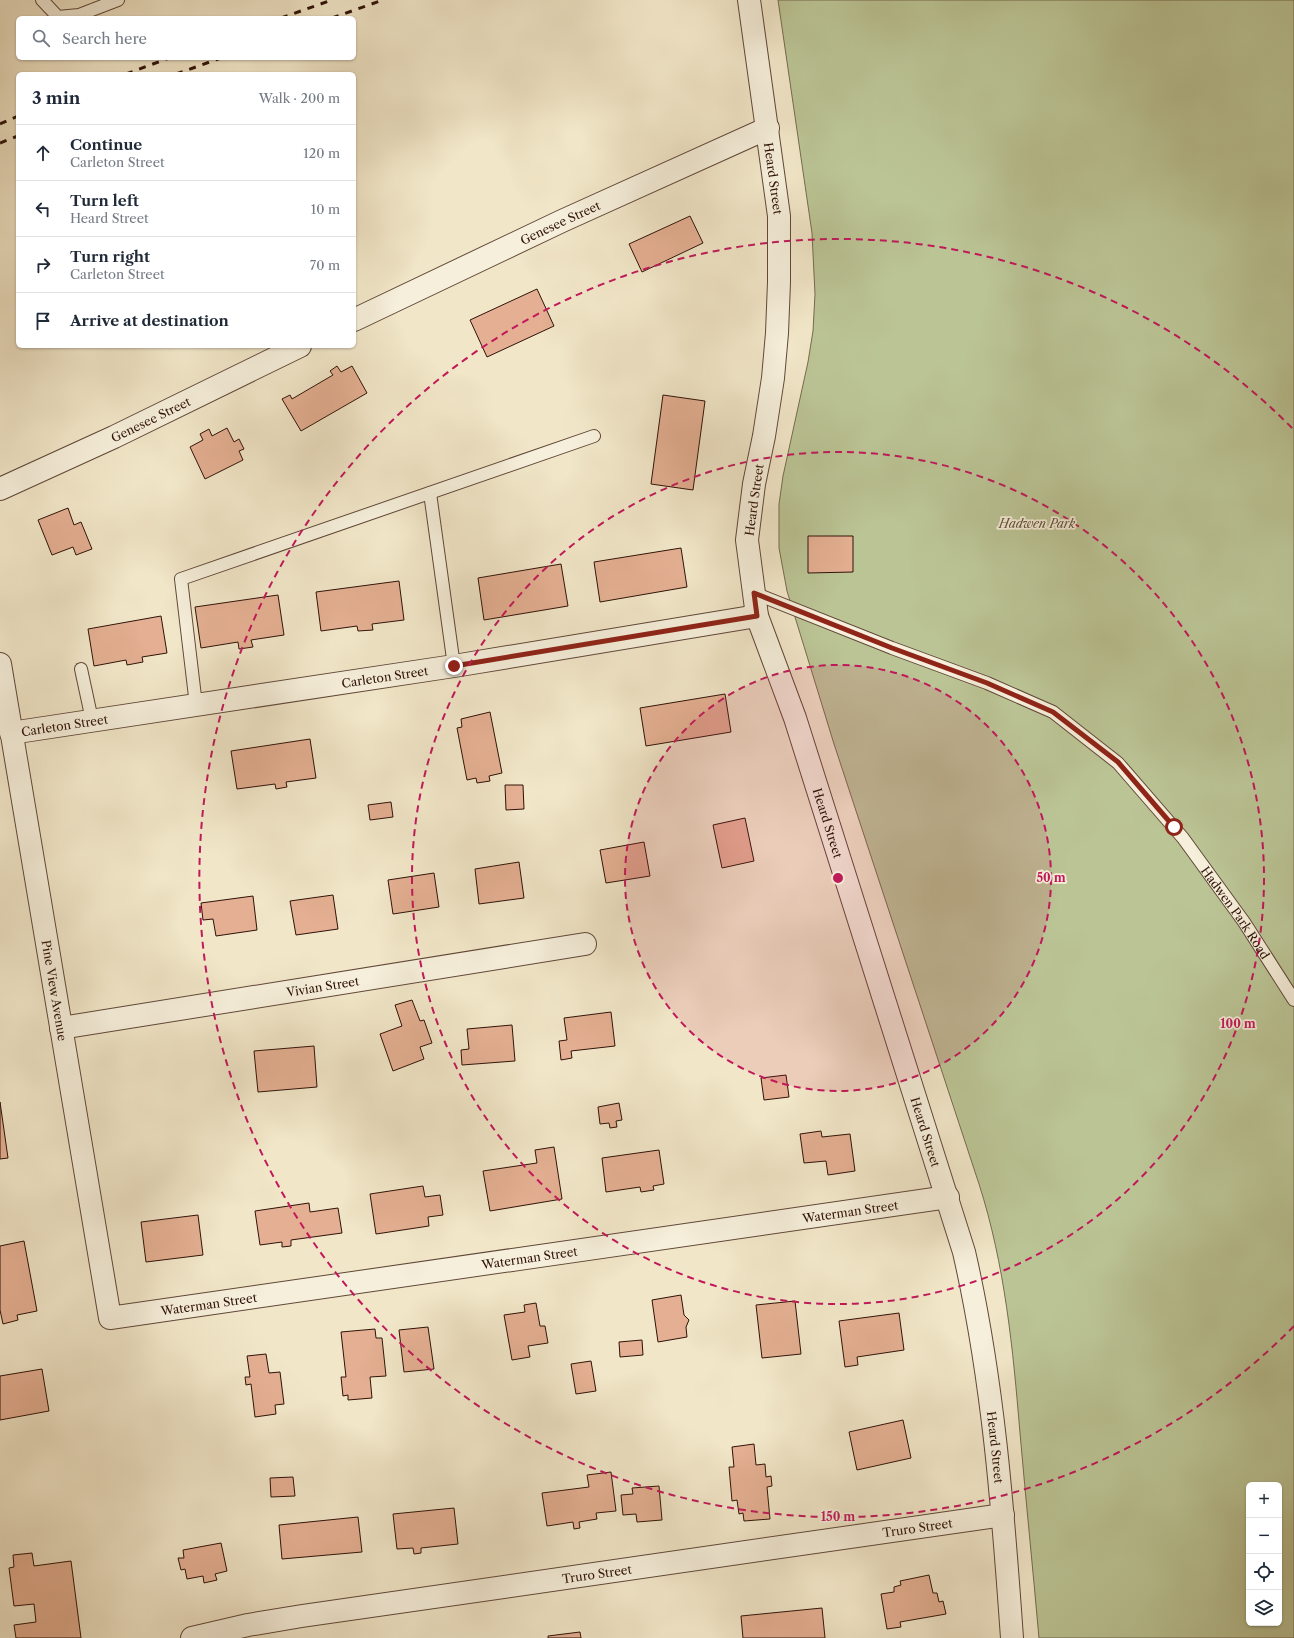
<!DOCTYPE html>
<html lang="en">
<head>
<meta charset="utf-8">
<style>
	body { margin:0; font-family:"Libre Caslon Text",serif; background:#f2f2f3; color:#1f2937 }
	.controls { position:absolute; right:12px; bottom:12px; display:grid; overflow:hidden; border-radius:6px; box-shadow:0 1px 3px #0004 }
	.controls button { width:36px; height:36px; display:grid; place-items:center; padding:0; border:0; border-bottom:1px solid #e0e1e3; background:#fff; color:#1f2937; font:20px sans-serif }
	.stop { position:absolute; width:12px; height:12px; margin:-9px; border:3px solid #8f2418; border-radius:50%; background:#fff }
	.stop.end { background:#8f2418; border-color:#fff; box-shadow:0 1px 4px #0008 }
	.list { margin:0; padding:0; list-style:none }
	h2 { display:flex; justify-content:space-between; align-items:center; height:52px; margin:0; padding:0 16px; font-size:17px }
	h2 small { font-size:13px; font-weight:400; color:#747a83 }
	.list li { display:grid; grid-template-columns:26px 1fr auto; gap:12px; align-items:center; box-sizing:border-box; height:56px; padding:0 16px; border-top:1px solid #e0e1e3 }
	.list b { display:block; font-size:15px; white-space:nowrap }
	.list p { margin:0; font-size:13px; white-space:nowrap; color:#747a83 }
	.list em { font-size:13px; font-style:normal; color:#747a83 }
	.icon { flex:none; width:22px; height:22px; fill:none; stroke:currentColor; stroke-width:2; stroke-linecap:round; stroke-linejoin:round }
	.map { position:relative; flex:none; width:1294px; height:1638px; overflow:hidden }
	.search { position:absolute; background:#fff; box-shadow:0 1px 3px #0004; left:16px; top:16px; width:340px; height:44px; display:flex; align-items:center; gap:10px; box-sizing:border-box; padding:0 14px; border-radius:6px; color:#747a83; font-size:15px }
	.panel { position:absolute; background:#fff; box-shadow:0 1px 3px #0004; left:16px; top:72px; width:340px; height:276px; border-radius:6px }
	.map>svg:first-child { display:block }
</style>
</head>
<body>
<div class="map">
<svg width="1294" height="1638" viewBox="0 0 1294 1638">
	<rect width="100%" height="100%" fill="#f1e6c8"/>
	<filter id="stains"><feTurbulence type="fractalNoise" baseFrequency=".005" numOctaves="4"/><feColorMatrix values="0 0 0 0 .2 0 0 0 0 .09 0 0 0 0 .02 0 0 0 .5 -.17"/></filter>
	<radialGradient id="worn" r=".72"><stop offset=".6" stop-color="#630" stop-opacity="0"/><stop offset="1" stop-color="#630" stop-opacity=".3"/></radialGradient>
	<path fill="#bbc495" stroke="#756b4e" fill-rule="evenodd" d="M778 0H1294V1638H1039C1033 1570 1026 1502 1020 1433 1013 1349 1005 1265 979 1184L834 744 787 591 779 548V504L783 476 808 362 813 331 815 294 812 233ZM1249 1485H1279V1623H1249Z"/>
	<path fill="#e4af92" stroke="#2f1208" d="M690 216 703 243 642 272 629 244Z
		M537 289 554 326 487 357 470 320Z
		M337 366 341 372 352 366 367 393 301 431 282 399 290 395 292 399 333 375 330 371Z
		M663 395 705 401 693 490 651 484Z
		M227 428 234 442 239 439 244 449 239 451 243 460 205 479 190 447 203 440 200 434 209 429 212 436Z
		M68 508 74 525 81 522 92 549 76 555 73 547 52 555 38 520Z
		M808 536H853V572L808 573Z
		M681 548 687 587 600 602 594 562Z
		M561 564 568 606 484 620 478 578Z
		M399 581 404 620 372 624 373 630 358 631 357 626 321 631 316 592Z
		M278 595 284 635 251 640 253 647 239 649 238 642 201 648 195 607Z
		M161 616 167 653 142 657 143 662 127 665 126 660 94 666 88 629Z
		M725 694 731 732 646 746 640 708Z
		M490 712 502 773 489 776 490 781 477 783 476 778 467 780 457 728 462 727 461 719Z
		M310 739 316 778 286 782 287 787 276 789 275 784 237 789 231 751Z
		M505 785H523L524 809 506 810Z
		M391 802 393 817 370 820 368 805Z
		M745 818 754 861 722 868 713 825Z
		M644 842 650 876 606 883 600 850Z
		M519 862 524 898 479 904 475 869Z
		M434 873 439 907 393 914 388 880Z
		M333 895 338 929 296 935 290 901Z
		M253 896 257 930 216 936 213 919 203 920 201 903Z
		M412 1000 420 1021 424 1020 432 1043 420 1047 424 1059 393 1071 380 1034 402 1026 395 1005Z
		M611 1012 615 1046 571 1051 572 1058 561 1060 559 1041 567 1040 564 1018Z
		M512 1025 515 1061 462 1065 461 1050 469 1049 467 1029Z
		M314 1046 317 1087 258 1092 254 1051Z
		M786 1075 789 1097 764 1100 761 1078Z
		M0 1102 8 1158 0 1159Z
		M619 1103 622 1120 616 1121 617 1127 610 1128 609 1123 600 1124 598 1107Z
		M821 1131 822 1137 850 1134 855 1171 828 1175 826 1161 804 1163 800 1134Z
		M554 1147 562 1199 490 1211 483 1171 537 1163 535 1150Z
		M659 1150 664 1184 653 1186 654 1190 641 1192 640 1187 606 1192 602 1158Z
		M423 1186 425 1197 440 1195 443 1215 428 1217 429 1226 376 1234 370 1194Z
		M309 1203 310 1212 338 1208 342 1233 291 1240V1246L282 1247V1242L260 1245 255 1211Z
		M198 1215 203 1255 146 1262 141 1222Z
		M24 1241 37 1311 17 1315 18 1320 3 1324 0 1310V1246Z
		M681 1295 684 1315 689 1320 686 1327 687 1337 658 1342 652 1300Z
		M795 1301 801 1354 762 1358 756 1305Z
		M536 1303 540 1326H545L548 1343 528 1346 530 1357 512 1360 504 1315 525 1312 524 1305Z
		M899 1313 904 1350 857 1357 858 1365 845 1367 839 1321Z
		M428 1327 434 1369 404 1372 399 1330Z
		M375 1329 376 1338H382L386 1376 370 1377 372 1398 348 1400V1395L343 1396 341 1377H346L341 1332Z
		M642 1340 643 1355 620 1357 619 1342Z
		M266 1354 269 1373 280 1372 284 1404 275 1405 276 1414 255 1417 251 1384 246 1385 245 1377H250L247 1356Z
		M591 1361 596 1391 576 1394 571 1364Z
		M42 1369 49 1411 0 1420V1376Z
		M903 1420 911 1458 857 1470 849 1432Z
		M754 1444 756 1465 765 1464 766 1477 771 1476 772 1486 767 1487 770 1519 744 1521 743 1513 739 1514 737 1500 732 1501 729 1467H734L732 1447Z
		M611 1472 616 1511 596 1513 597 1519 579 1522 580 1528 574 1529 573 1522 547 1526 542 1493 589 1487 587 1475Z
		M293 1477 295 1496 271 1497 270 1478Z
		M659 1486 662 1520 637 1522 636 1514 623 1515 621 1495 633 1494 632 1488Z
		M454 1508 458 1544 421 1548V1553L414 1554 413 1548 397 1549 393 1514Z
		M358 1517 362 1552 282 1559 279 1525Z
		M221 1543 227 1571 215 1574 217 1580 204 1583 203 1576 187 1579 185 1569 181 1570 178 1558H184L183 1550Z
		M32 1553 34 1566 71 1561 81 1638H16L14 1625 36 1622 34 1604 14 1606 9 1568 14 1567 13 1555Z
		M929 1575 933 1593H937L939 1602 943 1601 946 1614 900 1622 901 1627 887 1629 881 1594 894 1592V1587L901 1585 900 1581Z
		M822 1608 825 1638H743L741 1616Z
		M580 1632 581 1638H548V1636Z"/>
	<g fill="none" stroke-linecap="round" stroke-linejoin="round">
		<defs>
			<g id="service">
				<path d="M42 0 58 17 79 15 118 0"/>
				<path d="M430 493 454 666"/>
				<path id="s1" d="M754 593 892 648 987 683 1053 712 1118 763 1183 838 1244 922 1294 1000"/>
				<path d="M81 669 92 720"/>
				<path d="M196 705 181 579 594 436"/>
			</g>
			<g id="minor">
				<path id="s2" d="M354 320 562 221 768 128"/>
				<path id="s3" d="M0 489 114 437 300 346"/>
				<path id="s4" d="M0 664 110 1318 948 1197"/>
				<path id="s5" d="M11 733 454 666 757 616"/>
				<path id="s6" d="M61 1028 585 944"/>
				<path id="s7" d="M192 1638 248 1625 302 1616 1003 1515"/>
			</g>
			<g id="tertiary">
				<path id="s8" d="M749 0 779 216V282L777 333 773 378 764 436 754 484 747 540 757 616 795 718 964 1252C993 1378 1003 1509 1012 1638"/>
			</g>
		</defs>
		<use href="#service" stroke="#604738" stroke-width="14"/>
		<use href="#minor" stroke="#604738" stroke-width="24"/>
		<use href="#tertiary" stroke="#604738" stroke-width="24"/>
		<use href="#service" stroke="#f6efdb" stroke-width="12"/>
		<use href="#minor" stroke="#f6efdb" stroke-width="22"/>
		<use href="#tertiary" stroke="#f6efdb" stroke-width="22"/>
		<path stroke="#2f1208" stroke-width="3" stroke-dasharray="7 7" stroke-linecap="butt" d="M281 18 332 0
			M332 18 383 0
			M126 74 169 58
			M176 74 221 58
			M0 124 18 116
			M0 143 18 136"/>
	</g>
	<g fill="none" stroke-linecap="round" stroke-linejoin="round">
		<path stroke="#8f2418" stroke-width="5" d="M454 666 757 616 754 593 892 648 987 683 1053 712 1118 762 1174 827"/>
	</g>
	<circle cx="838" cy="878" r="213" fill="#c2185b" fill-opacity=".12"/>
	<g fill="none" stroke="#c2185b" stroke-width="2" stroke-dasharray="7 5">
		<circle cx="838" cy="878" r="213"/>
		<circle cx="838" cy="878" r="426"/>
		<path d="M1294 1326A639 639 0 1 1 1294 430"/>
	</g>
	<g text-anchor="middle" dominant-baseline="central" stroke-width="3.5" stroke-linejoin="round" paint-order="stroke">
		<g font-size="12" fill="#2f1208" stroke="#f6efdb">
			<text stroke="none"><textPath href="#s8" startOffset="180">Heard Street</textPath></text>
			<text stroke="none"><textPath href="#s2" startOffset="228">Genesee Street</textPath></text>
			<text stroke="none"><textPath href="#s3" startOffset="166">Genesee Street</textPath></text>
			<text transform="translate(754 500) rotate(-82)">Heard Street</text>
			<text stroke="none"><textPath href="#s5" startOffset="378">Carleton Street</textPath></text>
			<text stroke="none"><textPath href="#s5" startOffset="54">Carleton Street</textPath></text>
			<text stroke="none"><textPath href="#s8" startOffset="840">Heard Street</textPath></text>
			<text stroke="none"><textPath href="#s1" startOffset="595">Hadwen Park Road</textPath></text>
			<text stroke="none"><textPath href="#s6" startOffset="265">Vivian Street</textPath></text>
			<text stroke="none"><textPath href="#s4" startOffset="331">Pine View Avenue</textPath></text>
			<text stroke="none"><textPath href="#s8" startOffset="1164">Heard Street</textPath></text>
			<text stroke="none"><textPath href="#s4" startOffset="1411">Waterman Street</textPath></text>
			<text stroke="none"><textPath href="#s4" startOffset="1087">Waterman Street</textPath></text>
			<text stroke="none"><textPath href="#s4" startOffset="763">Waterman Street</textPath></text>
			<text stroke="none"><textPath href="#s8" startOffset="1488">Heard Street</textPath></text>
			<text stroke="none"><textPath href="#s7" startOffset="734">Truro Street</textPath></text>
			<text stroke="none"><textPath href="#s7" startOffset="410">Truro Street</textPath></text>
		</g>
		<g font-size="12" font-style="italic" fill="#605039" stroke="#f6efdb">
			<text x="1037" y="523">Hadwen Park</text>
		</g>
	</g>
	<circle cx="838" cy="878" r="6" fill="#c2185b" stroke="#f6efdb" stroke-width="2"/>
	<g font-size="12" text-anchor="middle" font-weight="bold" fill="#c2185b" stroke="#f6efdb" stroke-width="3.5" stroke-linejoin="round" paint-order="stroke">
		<text x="1051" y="882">50 m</text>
		<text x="1238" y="1028">100 m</text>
		<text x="838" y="1521">150 m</text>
	</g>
	<rect width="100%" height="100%" filter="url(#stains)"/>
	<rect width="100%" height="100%" fill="url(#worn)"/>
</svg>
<div class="controls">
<button>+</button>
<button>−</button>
<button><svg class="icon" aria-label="locate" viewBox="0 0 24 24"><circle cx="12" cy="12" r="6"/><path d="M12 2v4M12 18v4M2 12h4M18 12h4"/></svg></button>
<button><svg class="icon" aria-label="layers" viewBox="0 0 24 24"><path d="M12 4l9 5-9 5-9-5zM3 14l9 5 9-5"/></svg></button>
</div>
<div class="stop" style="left:1174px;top:827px"></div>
<div class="stop end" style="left:454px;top:666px"></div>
<div class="search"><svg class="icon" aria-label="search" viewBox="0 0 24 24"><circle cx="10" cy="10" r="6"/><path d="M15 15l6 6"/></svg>Search here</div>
<section class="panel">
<h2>3 min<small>Walk · 200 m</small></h2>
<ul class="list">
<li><svg class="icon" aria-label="ahead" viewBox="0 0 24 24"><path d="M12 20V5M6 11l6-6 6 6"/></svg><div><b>Continue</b><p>Carleton Street</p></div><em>120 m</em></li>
<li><svg class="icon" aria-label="left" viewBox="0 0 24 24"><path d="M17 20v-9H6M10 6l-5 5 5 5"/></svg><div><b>Turn left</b><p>Heard Street</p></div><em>10 m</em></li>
<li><svg class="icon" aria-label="right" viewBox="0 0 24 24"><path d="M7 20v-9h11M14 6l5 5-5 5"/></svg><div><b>Turn right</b><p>Carleton Street</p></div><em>70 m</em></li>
<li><svg class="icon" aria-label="arrive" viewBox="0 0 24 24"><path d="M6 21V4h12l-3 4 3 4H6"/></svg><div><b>Arrive at destination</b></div></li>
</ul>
</section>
</div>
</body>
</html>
